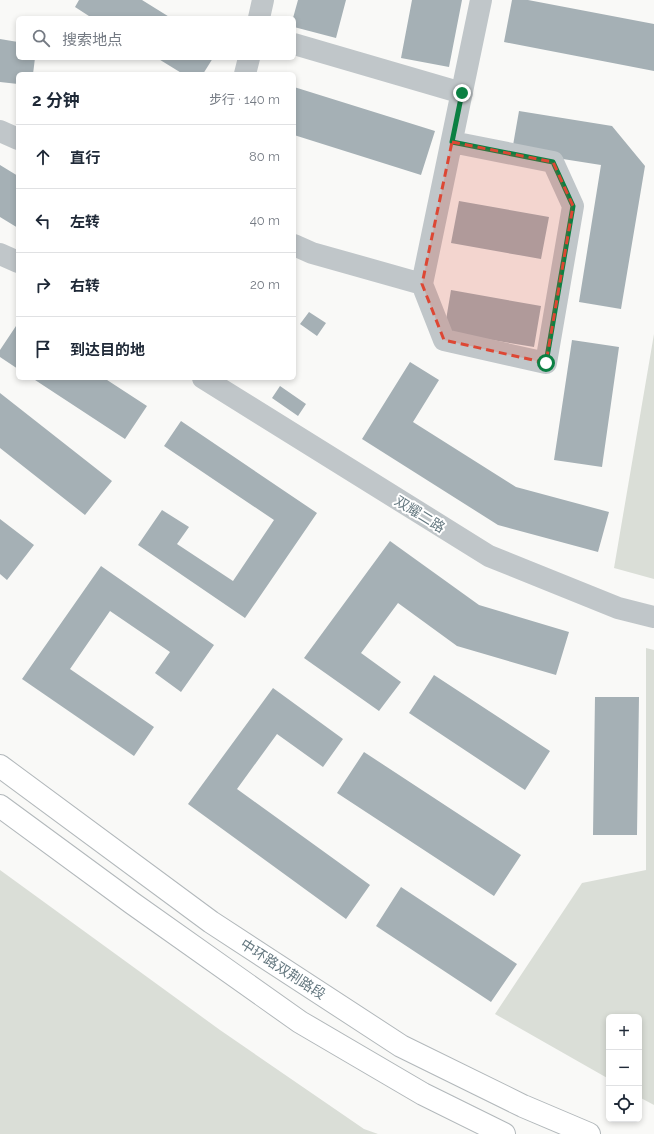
<!DOCTYPE html>
<html lang="zh">
<head>
<meta charset="utf-8">
<style>
	body { margin:0; font-family:Raleway,"Noto Sans SC",sans-serif; background:#f2f2f3; color:#1f2937 }
	.controls { position:absolute; right:12px; bottom:12px; display:grid; overflow:hidden; border-radius:6px; box-shadow:0 2px 6px #0003 }
	.controls button { width:36px; height:36px; display:grid; place-items:center; padding:0; border:0; border-bottom:1px solid #e0e1e3; background:#fff; color:#1f2937; font:20px sans-serif }
	.stop { position:absolute; width:12px; height:12px; margin:-9px; border:3px solid #0b8043; border-radius:50%; background:#fff }
	.stop.end { background:#0b8043; border-color:#fff; box-shadow:0 1px 4px #0008 }
	.list { margin:0; padding:0; list-style:none }
	h2 { display:flex; justify-content:space-between; align-items:center; height:52px; margin:0; padding:0 16px; font-size:17px }
	h2 small { font-size:13px; font-weight:400; color:#747a83 }
	.list li { display:grid; grid-template-columns:26px 1fr auto; gap:12px; align-items:center; box-sizing:border-box; height:64px; padding:0 16px; border-top:1px solid #e0e1e3 }
	.list b { display:block; font-size:15px; white-space:nowrap }
	.list em { font-size:13px; font-style:normal; color:#747a83 }
	.icon { flex:none; width:22px; height:22px; fill:none; stroke:currentColor; stroke-width:2; stroke-linecap:round; stroke-linejoin:round }
	.map { position:relative; flex:none; width:654px; height:1134px; overflow:hidden }
	.search { position:absolute; background:#fff; box-shadow:0 2px 6px #0003; left:16px; top:16px; width:280px; height:44px; display:flex; align-items:center; gap:10px; box-sizing:border-box; padding:0 14px; border-radius:6px; color:#747a83; font-size:15px }
	.panel { position:absolute; background:#fff; box-shadow:0 2px 6px #0003; left:16px; top:72px; width:280px; height:308px; border-radius:6px }
	.map>svg:first-child { display:block }
</style>
</head>
<body>
<div class="map">
<svg width="654" height="1134" viewBox="0 0 654 1134">
	<rect width="100%" height="100%" fill="#f9f9f7"/>
	<path fill="#daded7" d="M654 334V579L614 568Z
		M646 648 654 650V1105L639 1097V1017H609V1079L495 1014 582 883 646 870Z
		M0 870 220 1030 364 1129 378 1134H0Z"/>
	<path fill="#a5b0b5" d="M79 0H142L171 18H92L75 7Z
		M298 0H346L336 38 294 27 293 18Z
		M412 0H462L449 67 401 58Z
		M512 0H528L654 24V71L504 42Z
		M0 39 18 42V58H35L33 74H18V84L0 82Z
		M157 58H213L203 74H183Z
		M294 87 435 131 421 175 294 135Z
		M519 111 612 126 645 166 621 309 579 302 601 165 512 151Z
		M0 165 18 176V228L0 217Z
		M459 201 549 217 541 259 451 243Z
		M451 290 541 306 534 347 444 332Z
		M309 312 326 323 317 336 300 324Z
		M18 323V369L0 357V350Z
		M572 340 619 347 602 467 554 460Z
		M410 362 439 380 413 422 516 487 609 512 598 552 498 525 362 439Z
		M32 378H104L147 406 125 439Z
		M280 386 306 404 298 416 272 398Z
		M0 393 112 481 85 515 0 448Z
		M181 421 317 513 245 618 138 545 162 510 189 527 177 544 233 581 274 520 164 446Z
		M0 519 34 545 7 580 0 574Z
		M390 541 479 605 569 632 556 675 457 646 398 603 361 653 401 682 379 711 304 658Z
		M101 566 214 645 181 692 155 673 170 652 110 611 70 669 154 727 134 756 22 679Z
		M434 675 550 751 525 790 409 713Z
		M273 688 343 739 323 767 277 734 237 789 370 885 346 919 188 804Z
		M595 697H639L637 835H593Z
		M364 752 521 855 494 896 337 793Z
		M401 887 517 964 491 1002 376 926Z"/>
	<g fill="none" stroke-linecap="round" stroke-linejoin="round">
		<defs>
			<path id="major" d="M0 766 211 922 401 1046 523 1106 589 1134
				M0 806 132 903 300 1022 423 1094 504 1134"/>
		</defs>
		<use href="#major" stroke="#b2b8bb" stroke-width="24"/>
		<path stroke="#c0c6c9" stroke-width="22" d="M259 18 263 0
			M294 44 462 93
			M245 74 249 58
			M0 131 18 139
			M452 142 553 162 573 206 546 363 444 340 422 284 481 0
			M294 245 312 253 422 284
			M0 254 18 262
			M203 378 489 556 618 608 654 617"/>
		<use href="#major" stroke="#fff" stroke-width="22"/>
	</g>
	<g fill="none" stroke-linecap="round" stroke-linejoin="round">
		<path stroke="#0b8043" stroke-width="5" d="M462 93 452 142 553 162 573 206 546 363"/>
	</g>
	<path fill="#dd4734" fill-opacity="0.2" stroke="#dd4734" stroke-width="3" stroke-dasharray="8 5" stroke-linejoin="round" d="M452 142 553 162 573 206 546 363 444 340 422 284Z"/>
	<g text-anchor="middle" dominant-baseline="central" stroke-width="4" stroke-linejoin="round" paint-order="stroke">
		<g font-size="14" fill="#667981" stroke="#fff">
			<text transform="translate(420 514) rotate(32)">双耀二路</text>
			<text transform="translate(283 969) rotate(33)">中环路双荆路段</text>
		</g>
	</g>
</svg>
<div class="controls">
<button>+</button>
<button>−</button>
<button><svg class="icon" aria-label="locate" viewBox="0 0 24 24"><circle cx="12" cy="12" r="6"/><path d="M12 2v4M12 18v4M2 12h4M18 12h4"/></svg></button>
</div>
<div class="stop" style="left:546px;top:363px"></div>
<div class="stop end" style="left:462px;top:93px"></div>
<div class="search"><svg class="icon" aria-label="search" viewBox="0 0 24 24"><circle cx="10" cy="10" r="6"/><path d="M15 15l6 6"/></svg>搜索地点</div>
<section class="panel">
<h2>2 分钟<small>步行 · 140 m</small></h2>
<ul class="list">
<li><svg class="icon" aria-label="ahead" viewBox="0 0 24 24"><path d="M12 20V5M6 11l6-6 6 6"/></svg><div><b>直行</b></div><em>80 m</em></li>
<li><svg class="icon" aria-label="left" viewBox="0 0 24 24"><path d="M17 20v-9H6M10 6l-5 5 5 5"/></svg><div><b>左转</b></div><em>40 m</em></li>
<li><svg class="icon" aria-label="right" viewBox="0 0 24 24"><path d="M7 20v-9h11M14 6l5 5-5 5"/></svg><div><b>右转</b></div><em>20 m</em></li>
<li><svg class="icon" aria-label="arrive" viewBox="0 0 24 24"><path d="M6 21V4h12l-3 4 3 4H6"/></svg><div><b>到达目的地</b></div></li>
</ul>
</section>
</div>
</body>
</html>
